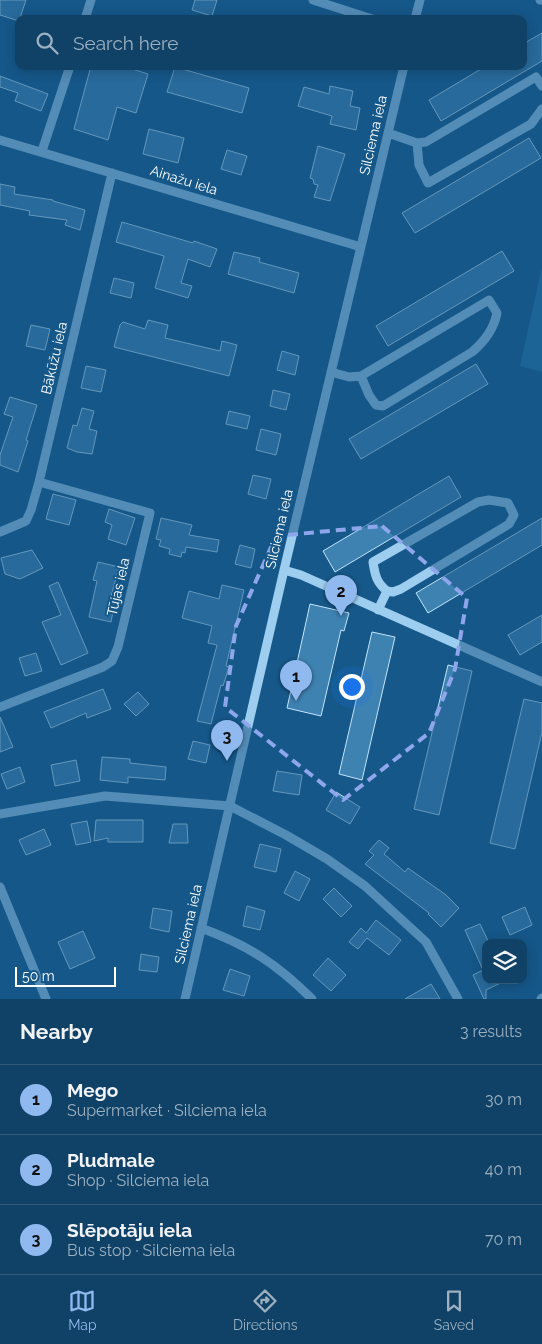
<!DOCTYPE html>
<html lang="en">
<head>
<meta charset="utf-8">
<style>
	body { margin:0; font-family:Raleway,sans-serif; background:#19496d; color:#f1f3f6 }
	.controls { position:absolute; right:15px; bottom:15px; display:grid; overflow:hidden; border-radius:10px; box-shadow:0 2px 12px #0003 }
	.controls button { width:45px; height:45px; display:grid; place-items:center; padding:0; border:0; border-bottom:1px solid #305b7b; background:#104267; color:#f1f3f6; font:25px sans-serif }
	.scale { position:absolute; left:15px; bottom:12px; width:101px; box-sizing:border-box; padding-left:5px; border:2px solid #fff; border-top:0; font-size:14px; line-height:18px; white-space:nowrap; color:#fff; -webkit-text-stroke:4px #165889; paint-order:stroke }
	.you { position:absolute; left:351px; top:686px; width:18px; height:18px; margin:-12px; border:4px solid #fff; border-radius:50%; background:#1a73e8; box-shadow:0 0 0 8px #1a73e833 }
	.badge { display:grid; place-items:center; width:32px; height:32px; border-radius:50%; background:#90b9f0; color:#111; font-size:16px; font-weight:700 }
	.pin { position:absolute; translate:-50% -41px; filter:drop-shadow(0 1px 2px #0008) }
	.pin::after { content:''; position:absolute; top:26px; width:18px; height:15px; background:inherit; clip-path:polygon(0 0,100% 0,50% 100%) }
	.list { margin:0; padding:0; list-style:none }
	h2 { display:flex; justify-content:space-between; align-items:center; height:65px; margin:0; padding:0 20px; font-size:21px }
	h2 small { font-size:16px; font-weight:400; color:#9cb0c0 }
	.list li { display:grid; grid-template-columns:32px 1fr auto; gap:15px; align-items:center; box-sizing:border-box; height:70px; padding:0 20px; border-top:1px solid #305b7b }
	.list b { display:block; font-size:19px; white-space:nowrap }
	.list p { margin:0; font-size:16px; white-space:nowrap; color:#9cb0c0 }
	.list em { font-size:16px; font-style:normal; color:#9cb0c0 }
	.icon { flex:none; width:28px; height:28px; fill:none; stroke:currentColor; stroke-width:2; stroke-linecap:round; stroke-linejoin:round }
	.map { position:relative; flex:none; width:542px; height:999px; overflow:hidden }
	.search { position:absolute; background:#104267; box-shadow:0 2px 12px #0003; left:15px; right:15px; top:15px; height:55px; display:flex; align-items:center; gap:12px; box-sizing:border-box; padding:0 18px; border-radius:10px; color:#9cb0c0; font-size:19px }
	.sheet { height:275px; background:#104267 }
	nav { display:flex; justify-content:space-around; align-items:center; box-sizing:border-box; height:70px; border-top:1px solid #305b7b; background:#104267; font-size:14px; color:#9cb0c0 }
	nav a { display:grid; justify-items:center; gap:2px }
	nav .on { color:#90b9f0 }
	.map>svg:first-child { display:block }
</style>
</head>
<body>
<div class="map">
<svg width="542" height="999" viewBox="0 0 542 999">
	<rect width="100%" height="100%" fill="#165889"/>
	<path fill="#2571a6" d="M542 267V372L520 366Z"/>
	<path fill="#3e82b2" stroke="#c3e4fb" d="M0 0H26L19 21 0 15Z
		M195 0H217L212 16 192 10Z
		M542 33V61L441 121 429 100 486 66H523V44Z
		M91 66H123L148 74 136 113 117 107 108 140 74 129Z
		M175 67 249 88 242 113 167 92Z
		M0 76 48 94 41 111 15 101 18 93 0 87Z
		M330 86 353 91 350 106 360 108 356 130 330 124 332 116 298 106 304 87 329 94Z
		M149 129 184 138 178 163 143 154Z
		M529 138 541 158 415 233 402 213Z
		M318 146 345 154 330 201 314 197 318 185 314 184 313 179 310 178Z
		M227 150 247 156 241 175 221 169Z
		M0 184 15 187 14 194 53 200V201L85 210 80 230 65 225 67 220 29 215 30 211 0 205Z
		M122 222 193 243 194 241 217 249 210 267 188 259 181 283 192 286 188 298 155 288 164 256 116 242Z
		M502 251 514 271 388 346 376 326Z
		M234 252 260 258 259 262 299 273 294 293 228 274Z
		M114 278 134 283 131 298 110 293Z
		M148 320 168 325 165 338 220 351 222 341 237 345 229 376 114 347 120 325 123 322 145 329Z
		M31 325 50 329 45 350 26 346Z
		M282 351 299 356 295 375 277 370Z
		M476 364 488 384 361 459 349 439Z
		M86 366 106 370 101 392 81 388Z
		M273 390 290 394 286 410 270 406Z
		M10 397 37 405 26 440 28 441 18 472 0 465V455L13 417 4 414Z
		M82 408 94 411 89 429 97 431 92 454 77 452 67 448 73 425 77 426Z
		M229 411 250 416 247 429 226 424Z
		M261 429 281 434 276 455 256 450Z
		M253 475 271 479 266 499 248 494Z
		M449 476 461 497 335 572 323 551Z
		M53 494 76 500 69 525 46 519Z
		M109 509 135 518 126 545 108 539 112 525 105 522Z
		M161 518 192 525 189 535 219 540 217 552 186 547 185 553 182 552 181 557 169 554 170 549 159 546 161 540 156 539Z
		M542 518V545L428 613 416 593Z
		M240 545 255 549 251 568 235 564Z
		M32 550 43 568 20 579 5 574 1 558Z
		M98 562 119 567 110 600 115 601 111 622 89 617 97 581 93 580Z
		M58 582 88 653 61 665 42 622 61 615 49 586Z
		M222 585 244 590 226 666 229 667 223 686 221 685 211 724 197 721 217 645 208 643 212 626 182 618 189 591 219 599Z
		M310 604 349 613 344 631 341 630 321 716 287 708Z
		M542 615V642L520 655 508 635Z
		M372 632 395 637 362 780 339 774Z
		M36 653 42 671 25 676 19 658Z
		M448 665 472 671 439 815 414 809Z
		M103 689 111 709 87 718 86 713 51 728 44 712Z
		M138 692 149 704 136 716 124 704Z
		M524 699 542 703V732L515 849 490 843Z
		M0 717 13 747 0 752Z
		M193 741 210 745 206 763 188 759Z
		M102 757 130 759V763L166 767 165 780 128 777V783L100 780Z
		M76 760 80 781 55 786 51 765Z
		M20 767 25 782 7 789 1 774Z
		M277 771 302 775 299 795 273 791Z
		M336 792 360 807 350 824 326 810Z
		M96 820H143V842H108V838L94 841Z
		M87 821 91 842 76 845 71 824Z
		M173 824H187L188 843H169Z
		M44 829 51 845 26 855 19 840Z
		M379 840 389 848 384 854 405 872 408 868 446 895 459 908 441 927 428 914 429 913 365 864 374 855 369 851Z
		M260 844 281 849 276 872 254 867Z
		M295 871 310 879 299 901 284 893Z
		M334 888 352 906 341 917 323 899Z
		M247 906 265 911 260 930 243 926Z
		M525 907 532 925 510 935 502 917Z
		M153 908 172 911 169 932 150 928Z
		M376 920 401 940 389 955 367 938 358 949 349 942 361 928 366 933Z
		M480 924 489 943H486V980H507L486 990V999H484L473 975 483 970 465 930Z
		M83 931 95 958 70 969 58 942Z
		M141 954 159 957 157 972 139 970Z
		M328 958 346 975 331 991 313 975Z
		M230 969 250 976 244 996 223 990Z
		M431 984 440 999H405Z"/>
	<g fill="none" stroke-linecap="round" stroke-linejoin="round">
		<path stroke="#9dcdef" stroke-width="9" d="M313 0 372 19
			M540 0H542
			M85 19 91 0
			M415 19 420 0
			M388 133 417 143 426 142 536 77 542 86
			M0 140 361 247
			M417 143 419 165 428 183 531 124 542 109
			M42 151 70 66
			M331 372 349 377 361 376 489 300 497 313C494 328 484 342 472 352L383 406 376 405 369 395 361 376
			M0 532 26 521 31 510 39 482 112 173
			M284 570 301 575 542 682
			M378 610 387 591C377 583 375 576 373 562L478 502 489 500 508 503 514 515 509 524 401 589 393 592 387 591
			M0 707 103 667 112 661 118 647 150 513 39 482
			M0 814 105 796 230 806 286 835 327 859 365 886 426 942 458 999
			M0 887 46 999
			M201 928C248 945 277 964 312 999
			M185 999 284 570 404 66
			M541 999 542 998"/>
	</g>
	<path d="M0 0H542V999H0ZM382 526 467 598 455 669 429 733 343 800 225 707 236 626 276 536Z" fill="#165889" fill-opacity=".55" fill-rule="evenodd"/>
	<path fill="none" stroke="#8ea6ec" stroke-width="4" stroke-dasharray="10 6" stroke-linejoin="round" d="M382 526 467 598 455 669 429 733 343 800 225 707 236 626 276 536Z"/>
	<g text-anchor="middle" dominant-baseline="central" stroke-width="4" stroke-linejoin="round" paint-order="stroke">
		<g font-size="14" fill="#fff" stroke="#165889">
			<text transform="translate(373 135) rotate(-77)">Silciema iela</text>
			<text transform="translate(184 180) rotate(17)">Ainažu iela</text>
			<text transform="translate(54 358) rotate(-77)">Bākūžu iela</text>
			<text transform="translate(279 529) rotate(-77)">Silciema iela</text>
			<text transform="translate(118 587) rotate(-77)">Tūjas iela</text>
			<text transform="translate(188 924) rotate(-77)">Silciema iela</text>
		</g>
	</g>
</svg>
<div class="controls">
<button><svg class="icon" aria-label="layers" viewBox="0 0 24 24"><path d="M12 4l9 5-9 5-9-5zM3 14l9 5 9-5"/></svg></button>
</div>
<div class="scale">50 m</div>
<div class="you"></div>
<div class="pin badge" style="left:296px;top:701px">1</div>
<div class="pin badge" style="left:341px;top:616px">2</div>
<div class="pin badge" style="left:227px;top:761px">3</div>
<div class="search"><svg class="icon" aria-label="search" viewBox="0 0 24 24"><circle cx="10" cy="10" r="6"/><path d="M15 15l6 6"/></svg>Search here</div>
</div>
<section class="sheet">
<h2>Nearby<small>3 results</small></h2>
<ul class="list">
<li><span class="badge">1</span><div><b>Mego</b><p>Supermarket · Silciema iela</p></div><em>30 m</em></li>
<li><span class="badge">2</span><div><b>Pludmale</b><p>Shop · Silciema iela</p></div><em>40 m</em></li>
<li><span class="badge">3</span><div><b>Slēpotāju iela</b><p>Bus stop · Silciema iela</p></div><em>70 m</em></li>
</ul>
</section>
<nav>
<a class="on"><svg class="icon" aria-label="map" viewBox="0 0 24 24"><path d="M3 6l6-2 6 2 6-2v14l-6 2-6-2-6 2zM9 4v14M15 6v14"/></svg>Map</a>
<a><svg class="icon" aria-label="directions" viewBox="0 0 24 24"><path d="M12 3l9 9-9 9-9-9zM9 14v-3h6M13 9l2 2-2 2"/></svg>Directions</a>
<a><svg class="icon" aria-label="saved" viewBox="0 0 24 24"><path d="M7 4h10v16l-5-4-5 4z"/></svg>Saved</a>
</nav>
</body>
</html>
